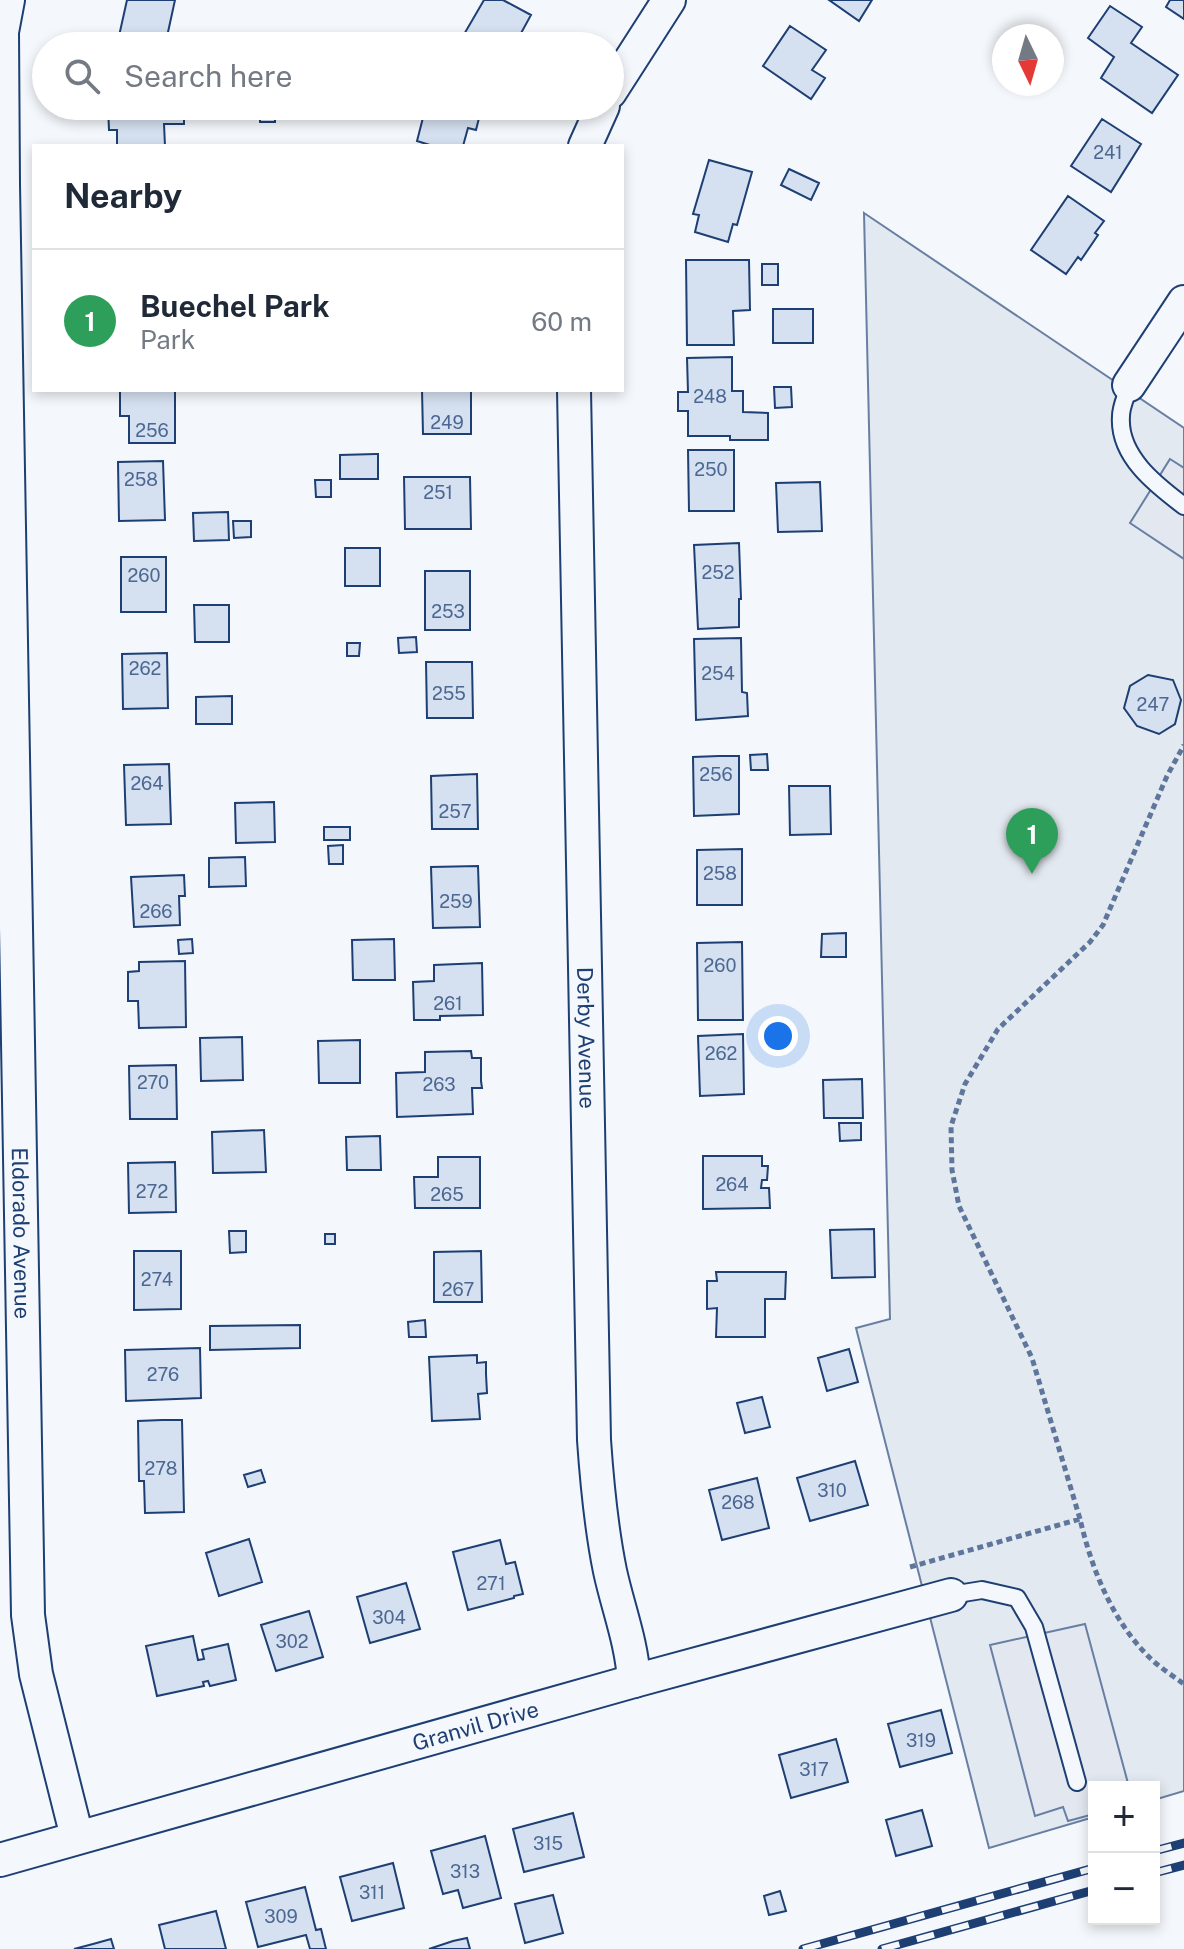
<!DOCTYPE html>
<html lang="en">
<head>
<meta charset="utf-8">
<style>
	body { margin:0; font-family:"Public Sans",sans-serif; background:#f6f6f7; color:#1f2937 }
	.controls { position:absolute; right:24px; bottom:24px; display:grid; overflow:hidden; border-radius:0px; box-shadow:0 4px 12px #0003 }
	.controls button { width:72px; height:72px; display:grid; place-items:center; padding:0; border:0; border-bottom:2px solid #e0e1e3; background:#fff; color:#1f2937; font:40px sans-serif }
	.compass { position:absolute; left:992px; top:24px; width:72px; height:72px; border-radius:50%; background:#fff; box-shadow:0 4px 12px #0003; rotate:175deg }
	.you { position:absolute; left:778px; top:1036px; width:28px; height:28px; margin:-20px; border:6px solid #fff; border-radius:50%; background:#1a73e8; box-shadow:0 0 0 12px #1a73e833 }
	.badge { display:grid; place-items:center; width:52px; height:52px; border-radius:50%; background:#d93025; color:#fff; font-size:26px; font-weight:700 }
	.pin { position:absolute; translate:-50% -66px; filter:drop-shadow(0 2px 4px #0008) }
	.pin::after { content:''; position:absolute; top:42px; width:28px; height:24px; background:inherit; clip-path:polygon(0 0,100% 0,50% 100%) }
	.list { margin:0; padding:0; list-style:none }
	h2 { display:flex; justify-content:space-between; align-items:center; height:104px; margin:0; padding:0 32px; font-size:34px }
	h2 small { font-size:26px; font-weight:400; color:#747a83 }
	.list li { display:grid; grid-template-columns:52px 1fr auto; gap:24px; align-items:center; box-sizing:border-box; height:144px; padding:0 32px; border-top:2px solid #e0e1e3 }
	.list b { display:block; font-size:30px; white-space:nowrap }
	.list p { margin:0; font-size:26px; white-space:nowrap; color:#747a83 }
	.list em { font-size:26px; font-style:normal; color:#747a83 }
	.icon { flex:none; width:44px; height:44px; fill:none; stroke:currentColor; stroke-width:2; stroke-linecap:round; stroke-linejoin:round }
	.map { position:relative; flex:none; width:1184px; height:1949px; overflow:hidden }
	.search { position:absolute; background:#fff; box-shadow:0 4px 12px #0003; left:32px; top:32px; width:592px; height:88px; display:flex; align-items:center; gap:20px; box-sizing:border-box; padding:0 28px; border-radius:44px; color:#747a83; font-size:30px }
	.panel { position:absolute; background:#fff; box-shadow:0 4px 12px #0003; left:32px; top:144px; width:592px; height:248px; border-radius:0px }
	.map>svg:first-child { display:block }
</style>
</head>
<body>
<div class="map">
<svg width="1184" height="1949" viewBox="0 0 1184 1949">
	<rect width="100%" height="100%" fill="#f4f7fb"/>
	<path fill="#e3e9f0" stroke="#687fa3" stroke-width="2" d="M864 213 1184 428V1791L1154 1800V1787H1094V1817L989 1848 856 1328 890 1319Z"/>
	<path fill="#e3e8f0" stroke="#687fa3" stroke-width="2" d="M1170 459 1184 468V559L1130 523Z
		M1085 1624 1129 1787H1094V1814L1068 1821 1063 1807 1035 1816 990 1645Z"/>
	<path fill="#d5e0f0" stroke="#1d3f73" stroke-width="2" d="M127 0H175L165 46 117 45Z
		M484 0H503L531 15 514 46H481L463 36Z
		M829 0H872L859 21Z
		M1170 0H1184V19L1166 7Z
		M1110 6 1142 27 1131 43 1178 75 1152 113 1101 78 1114 57 1088 38Z
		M790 26 826 50 812 70 825 78 811 99 763 66Z
		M108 106H188V108L184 109V124H164L165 146H117V130H109Z
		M260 106H275V122H260Z
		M426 106H482L476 130 468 128 463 146H433L417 141Z
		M1102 119 1141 144 1111 192 1071 166Z
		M709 160 752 172 737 225 733 224 728 242 695 232 699 215 693 214Z
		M789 169 819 183 811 200 781 185Z
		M1068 196 1104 221 1095 233 1098 235 1081 260 1078 257 1066 274 1031 250Z
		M686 260H749L750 310 733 311 734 345H687Z
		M762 264H778V285H762Z
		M773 309H813V343H773Z
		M732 357V391H743V412L768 413V440H730V436H688V411H678V392H688L687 358Z
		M774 387H791L792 407 775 408Z
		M120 390H175V443H129V416H120Z
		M422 390H471V434H423Z
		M688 450H734V511H689Z
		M376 454H378V479H340V455Z
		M163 461 165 520 119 521 118 462Z
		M404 477H470L471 529H405Z
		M315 480H331V497H316Z
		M820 482 822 531 778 532 776 483Z
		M228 512 229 540 194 541 193 513Z
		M233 521H251V537L234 538Z
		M739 543 741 599H739V627L698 629 694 545Z
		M345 548H380V586H345Z
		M121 557H166V612H121Z
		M425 571H470V630H425Z
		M194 605H229V642H195Z
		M416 637 417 652 399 653 398 638Z
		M741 638 742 692 747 693 748 716 696 720 694 639Z
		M347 643H360L359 656H347Z
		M167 653 168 708 123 709 122 654Z
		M426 662H472L473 718H427Z
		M1148 675 1173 680 1181 700 1175 724 1159 734 1137 726 1124 708 1130 686Z
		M232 696V724H196V697Z
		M767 754 768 770H751L750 755Z
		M719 756H739V814L694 816 693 757Z
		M169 764 171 824 126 825 124 765Z
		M477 774 478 829H432L431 776Z
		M789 786H830L831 834 790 835Z
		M274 802 275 842 236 843 235 803Z
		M324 827H350V840H324Z
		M343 845V864H329L328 846Z
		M742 849V905H697V850Z
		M245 857 246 886 209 887V858Z
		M478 866 480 927 433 928 431 867Z
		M184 875 185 896H179L180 925 134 927 131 877Z
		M846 933V957H821L822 934Z
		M192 939 193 953 179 954 178 940Z
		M394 939 395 980H353L352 940Z
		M742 942 743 1020H698L697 943Z
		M185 961 186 1027 139 1028 138 1001H128V972L139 971V962Z
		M482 963 483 1015 440 1016V1020H414L413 982 434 981V965Z
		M743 1034 744 1094 700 1096 698 1036Z
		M242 1037 243 1080 201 1081 200 1038Z
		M360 1040V1083H319L318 1041Z
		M471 1051 472 1058H481V1081L482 1088H472L473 1114 397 1117 396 1073 425 1072V1052Z
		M176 1065 177 1119H130L129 1066Z
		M862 1079 863 1118H824L823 1080Z
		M839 1123H861V1140L840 1141Z
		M264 1130 266 1172 213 1173 212 1132Z
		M380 1136 381 1170H347L346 1137Z
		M703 1156H762V1166H768L767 1180H762L761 1188H769L770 1208 703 1209Z
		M438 1157H480V1208H415L414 1177H438Z
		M175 1162 176 1212 129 1213 128 1163Z
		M874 1229 875 1277 832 1278 830 1230Z
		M229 1231H246V1252L230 1253Z
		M325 1234H335V1244H325Z
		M134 1251H181V1309L134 1310Z
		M481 1251 482 1302H434V1252Z
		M716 1272H786L785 1299H765V1337H716L717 1308 707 1309V1281H717Z
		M425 1320 426 1337H409L408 1322Z
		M300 1325V1348L210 1350V1326Z
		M200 1348 201 1398 126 1401 125 1350Z
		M849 1349 858 1382 827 1391 818 1358Z
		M477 1355V1363L486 1362V1374L487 1393 478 1394 480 1419 432 1421 429 1357Z
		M762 1397 770 1427 745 1433 737 1403Z
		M162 1420H182L184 1512 145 1513 144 1481H139L138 1421Z
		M855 1461 868 1505 810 1521 797 1478Z
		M261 1470 265 1482 248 1487 244 1475Z
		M757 1478 769 1528 722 1540 709 1490Z
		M249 1539 262 1582 219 1596 206 1553Z
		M500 1540 506 1564 515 1562 523 1594 514 1596V1598L468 1610 453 1552Z
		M406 1583 420 1629 370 1643 357 1597Z
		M309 1611 323 1657 276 1671 261 1625Z
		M193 1636 198 1660 204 1659 202 1650 228 1644 236 1680 210 1686 208 1681 203 1682 204 1686 157 1696 146 1646Z
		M941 1710 952 1753 900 1767 888 1724Z
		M836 1739 848 1782 791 1798 779 1755Z
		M922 1810 932 1846 896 1856 886 1820Z
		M573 1813 584 1857 524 1872 513 1829Z
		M485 1836 501 1898 463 1908 458 1890 443 1894 431 1851Z
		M393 1863 404 1908 352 1921 340 1877Z
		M305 1887 316 1930 321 1929 326 1949H310L306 1935 258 1947 246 1902Z
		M780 1891 786 1911 769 1915 764 1896Z
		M553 1895 563 1933 525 1943 515 1904Z
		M216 1911 226 1949H165L159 1925Z
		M467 1938 470 1949H429L453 1941Z
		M111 1939 114 1949H74L93 1944Z"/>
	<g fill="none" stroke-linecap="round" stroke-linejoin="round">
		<defs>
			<path id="service" d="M1129 385C1127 395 1121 406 1121 416 1118 456 1156 485 1184 506
				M951 1595 982 1590 1017 1598 1034 1627 1077 1782"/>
			<g id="minor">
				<path id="s1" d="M8 0 2 32 3 184 28 1615 36 1674 77 1837"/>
				<path d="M610 92 669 0"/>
				<path d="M585 146 603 106"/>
				<path d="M1129 385 1184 302"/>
				<path id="s2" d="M574 390 594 1440C597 1483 601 1527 610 1571 618 1608 632 1643 634 1681"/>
				<path id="s3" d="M0 1860 634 1681 951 1595"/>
			</g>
		</defs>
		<use href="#service" stroke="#1d3f73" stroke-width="20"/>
		<use href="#minor" stroke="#1d3f73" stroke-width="36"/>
		<path stroke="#5e769c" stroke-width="5" stroke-dasharray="6 4" stroke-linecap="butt" d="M1080 1519 1032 1358 959 1206 952 1170 951 1126 965 1084 998 1029 1090 942 1103 925 1167 776 1184 745
			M910 1567 1080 1519C1092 1570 1112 1620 1149 1657 1159 1667 1173 1676 1184 1684"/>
		<use href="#service" stroke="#f4f7fb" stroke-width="16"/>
		<use href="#minor" stroke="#f4f7fb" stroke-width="32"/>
		<defs>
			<path id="rail" d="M1154 1851 1184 1843
				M1154 1873 1184 1865
				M803 1949 1094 1868
				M882 1949 1094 1890"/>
		</defs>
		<use href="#rail" stroke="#1d3f73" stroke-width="9"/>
		<use href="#rail" stroke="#f4f7fb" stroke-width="6" stroke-dasharray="18" stroke-linecap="butt"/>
	</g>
	<g text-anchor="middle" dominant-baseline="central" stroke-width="6" stroke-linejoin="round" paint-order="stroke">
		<g font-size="18" fill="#4b6792">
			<text x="1108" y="152">241</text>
			<text x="710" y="396">248</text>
			<text x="447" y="422">249</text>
			<text x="152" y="430">256</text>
			<text x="711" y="469">250</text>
			<text x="141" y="479">258</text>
			<text x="438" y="492">251</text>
			<text x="718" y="572">252</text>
			<text x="144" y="575">260</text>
			<text x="448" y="611">253</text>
			<text x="145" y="668">262</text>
			<text x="718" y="673">254</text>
			<text x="449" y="693">255</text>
			<text x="1153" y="704">247</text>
			<text x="716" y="774">256</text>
			<text x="147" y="783">264</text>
			<text x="455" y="811">257</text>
			<text x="720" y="873">258</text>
			<text x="456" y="901">259</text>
			<text x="156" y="911">266</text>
			<text x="720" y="965">260</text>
			<text x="448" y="1003">261</text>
			<text x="721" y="1053">262</text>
			<text x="153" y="1082">270</text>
			<text x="439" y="1084">263</text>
			<text x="732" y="1184">264</text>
			<text x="152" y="1191">272</text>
			<text x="447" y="1194">265</text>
			<text x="157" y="1279">274</text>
			<text x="458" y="1289">267</text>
			<text x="163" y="1374">276</text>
			<text x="161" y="1468">278</text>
			<text x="832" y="1490">310</text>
			<text x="738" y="1502">268</text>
			<text x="491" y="1583">271</text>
			<text x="389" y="1617">304</text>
			<text x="292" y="1641">302</text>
			<text x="921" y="1740">319</text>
			<text x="814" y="1769">317</text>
			<text x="548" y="1843">315</text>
			<text x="465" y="1871">313</text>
			<text x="372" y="1892">311</text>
			<text x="281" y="1916">309</text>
		</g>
		<g font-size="22" fill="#1d3f73" stroke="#f4f7fb">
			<text stroke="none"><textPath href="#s2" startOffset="648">Derby Avenue</textPath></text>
			<text stroke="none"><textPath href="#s1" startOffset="1234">Eldorado Avenue</textPath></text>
			<text stroke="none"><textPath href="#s3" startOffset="494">Granvil Drive</textPath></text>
		</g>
	</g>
</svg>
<div class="controls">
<button>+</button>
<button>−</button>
</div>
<svg class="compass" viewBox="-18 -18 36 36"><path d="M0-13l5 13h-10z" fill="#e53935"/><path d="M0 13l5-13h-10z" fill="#747a83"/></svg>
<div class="you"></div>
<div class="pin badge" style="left:1032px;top:874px;background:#2e9e5b">1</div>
<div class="search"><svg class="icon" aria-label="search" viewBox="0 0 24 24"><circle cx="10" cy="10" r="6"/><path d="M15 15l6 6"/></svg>Search here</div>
<section class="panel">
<h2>Nearby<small></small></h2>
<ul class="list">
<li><span class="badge" style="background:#2e9e5b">1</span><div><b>Buechel Park</b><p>Park</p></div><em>60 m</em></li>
</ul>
</section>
</div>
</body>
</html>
